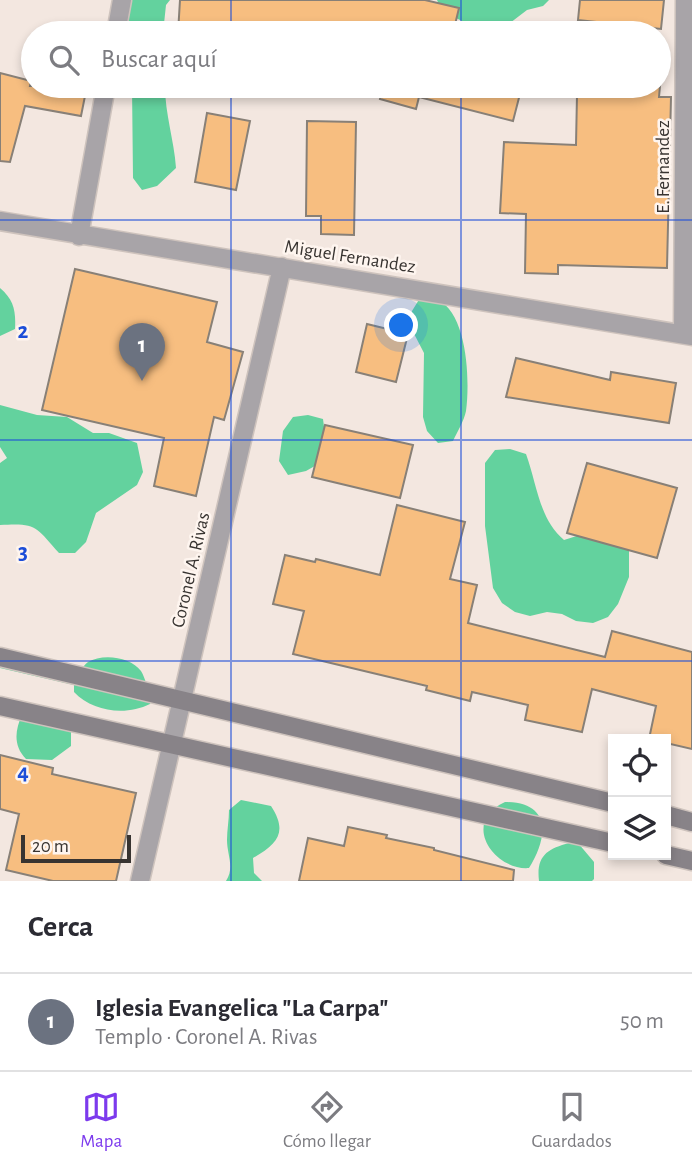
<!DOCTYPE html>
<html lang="es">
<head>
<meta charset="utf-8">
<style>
	body { margin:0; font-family:"Alegreya Sans",sans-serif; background:#f2f2f3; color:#2b2b33 }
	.controls { position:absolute; right:21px; bottom:21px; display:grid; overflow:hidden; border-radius:0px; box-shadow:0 4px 10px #0003 }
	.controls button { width:63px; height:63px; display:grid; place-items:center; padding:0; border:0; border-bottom:2px solid #e1e1e2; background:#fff; color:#2b2b33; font:35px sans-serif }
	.scale { position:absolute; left:21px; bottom:18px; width:110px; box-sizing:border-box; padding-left:7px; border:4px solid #383431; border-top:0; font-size:19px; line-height:24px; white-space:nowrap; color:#383431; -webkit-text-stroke:5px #fef5ef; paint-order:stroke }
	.you { position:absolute; left:402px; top:326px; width:24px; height:24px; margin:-18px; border:5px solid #fff; border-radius:50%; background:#1a73e8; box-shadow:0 0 0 10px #1a73e833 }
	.badge { display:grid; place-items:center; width:46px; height:46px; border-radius:50%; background:#7c3aed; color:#fff; font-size:23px; font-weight:700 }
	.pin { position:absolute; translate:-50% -58px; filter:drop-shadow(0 2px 4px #0008) }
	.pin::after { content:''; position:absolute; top:37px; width:24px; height:21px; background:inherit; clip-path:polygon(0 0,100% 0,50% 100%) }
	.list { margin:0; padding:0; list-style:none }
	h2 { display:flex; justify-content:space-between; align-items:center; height:91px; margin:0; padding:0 28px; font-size:30px }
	h2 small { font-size:23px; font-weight:400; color:#7c7c81 }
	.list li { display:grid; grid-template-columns:46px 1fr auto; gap:21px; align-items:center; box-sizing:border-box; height:98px; padding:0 28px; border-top:2px solid #e1e1e2 }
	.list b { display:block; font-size:26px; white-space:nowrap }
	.list p { margin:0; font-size:23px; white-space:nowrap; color:#7c7c81 }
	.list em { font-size:23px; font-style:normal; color:#7c7c81 }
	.icon { flex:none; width:38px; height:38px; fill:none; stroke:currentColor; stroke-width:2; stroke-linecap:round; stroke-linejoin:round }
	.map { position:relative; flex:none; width:692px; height:881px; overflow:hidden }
	.search { position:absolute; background:#fff; box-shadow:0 4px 10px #0003; left:21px; right:21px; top:21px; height:77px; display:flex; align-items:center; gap:18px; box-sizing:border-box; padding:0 24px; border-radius:38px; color:#7c7c81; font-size:26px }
	.sheet { height:189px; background:#fff }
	nav { display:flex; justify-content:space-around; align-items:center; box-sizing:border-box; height:98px; border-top:2px solid #e1e1e2; background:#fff; font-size:19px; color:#7c7c81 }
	nav a { display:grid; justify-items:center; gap:4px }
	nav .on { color:#7c3aed }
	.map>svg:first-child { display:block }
</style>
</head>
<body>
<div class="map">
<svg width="692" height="881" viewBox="0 0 692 881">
	<rect width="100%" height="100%" fill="#f3e7e0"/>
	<path fill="#63d29e" d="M125 0H170L166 5 163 33H122Z
		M437 0H566H549L543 6 527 10 501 30 486 33 442 11Z
		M132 86H165C165 114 174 140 176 168L157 186 142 190 133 178Z
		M0 288C14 300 16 311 15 329L0 336Z
		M420 298C425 298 432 297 437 299 468 314 470 381 466 411 464 421 457 432 453 441L438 443 427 431 423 417 424 353 410 326 412 311Z
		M0 405 37 415 67 417 93 433H109L137 443 143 472 137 485 96 513 86 542 75 553H59C35 526 37 523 0 525V463L7 458 0 447Z
		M308 415 323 419 325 434 320 463 306 471 288 475 279 461 283 431 293 417Z
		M510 449 526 454C537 484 539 519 564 540L583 534 629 544V577L618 604 608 617 593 623 576 621 562 614 547 612 530 616 515 612 502 603 493 588 485 526V463L495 450Z
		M0 657 77 675C80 671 84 665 88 662 103 653 131 657 141 671 146 679 146 688 153 697L150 704C126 716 93 712 74 692V685L0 668Z
		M22 715 67 723 71 731V746L52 760 26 759C13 746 15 730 22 715Z
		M241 800 271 806C288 832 278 844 253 858L254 873 262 881H226C235 867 227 855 227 840 227 830 229 820 229 810Z
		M505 802C552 802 548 838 529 868 496 871 459 823 505 802Z
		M569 843H578L594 862V879L592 881H539C536 856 547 849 569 843Z"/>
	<path fill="#f7be80" stroke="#888077" stroke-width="2" d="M180 0H425L459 8 453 33H178Z
		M580 0H664L661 29 578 20Z
		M0 73 31 81 30 86H87L81 116 25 106 10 162 0 161Z
		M383 86H522L513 121 419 97 416 109 380 99Z
		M601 86H660L659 97H671L667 268 558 265V274L525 273 526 214 500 213 504 142 576 145 577 95 600 96Z
		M207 113 250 121 236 190 195 182Z
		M307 121 356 122 354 235 321 234V216H306Z
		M75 269 217 302 207 342 243 352 224 420 214 417 196 496 154 486 164 438 42 410Z
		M367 324 408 334 396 382 356 372Z
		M516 358 610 380 611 372 676 383 669 423 506 397Z
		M325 425 413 445 400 498 312 477Z
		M587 463 677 488 657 558 567 533Z
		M397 505 465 522 450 579 477 585 468 623 605 657 612 631 692 652V749L666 743V739H649L656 706 592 689 582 732 525 720 528 705 472 692 470 701 426 690 427 686 293 654 304 611 273 604 285 555 315 562 316 559 380 575Z
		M0 755 53 768 52 774 136 793 116 881H53L6 870 19 814 0 809Z
		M348 827 387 835 386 838 434 848V850L514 870 513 881H299L308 838 344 846Z"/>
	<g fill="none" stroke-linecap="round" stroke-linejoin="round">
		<defs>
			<path id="street" d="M116 33 122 0
				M0 221 692 336
				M79 236 106 86
				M683 334 685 0
				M140 881 282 267"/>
			<path id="secondary" d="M0 657 613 803
				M0 706 613 843
				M666 815 692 822
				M666 855 692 861"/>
		</defs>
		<use href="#street" stroke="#cec3bd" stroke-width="21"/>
		<use href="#secondary" stroke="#cec3bd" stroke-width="21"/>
		<use href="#street" stroke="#a8a4a8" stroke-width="18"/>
		<use href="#secondary" stroke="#888388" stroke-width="18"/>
	</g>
	<path fill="none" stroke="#1d4ed8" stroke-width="2" stroke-opacity="0.55" d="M231 0V33M461 0V33M231 86V881M461 86V881M0 220H692M0 440H692M0 661H692"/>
	<g text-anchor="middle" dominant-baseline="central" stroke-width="5" stroke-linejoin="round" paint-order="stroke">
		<g font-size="19" fill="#383431" stroke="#fef5ef">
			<text transform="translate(663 167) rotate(-90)">E. Fernandez</text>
			<text transform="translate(350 257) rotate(9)">Miguel Fernandez</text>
			<text transform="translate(191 570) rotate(-77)">Coronel A. Rivas</text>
		</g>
	</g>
	<g font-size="23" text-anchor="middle" font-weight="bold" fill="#1d4ed8" stroke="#fef5ef" stroke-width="5" stroke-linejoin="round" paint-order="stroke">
		<text x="23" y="338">2</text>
		<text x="23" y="559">3</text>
		<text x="23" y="779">4</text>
	</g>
</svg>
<div class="controls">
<button><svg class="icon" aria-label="locate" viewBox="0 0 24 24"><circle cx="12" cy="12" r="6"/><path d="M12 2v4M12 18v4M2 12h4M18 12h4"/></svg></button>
<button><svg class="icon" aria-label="layers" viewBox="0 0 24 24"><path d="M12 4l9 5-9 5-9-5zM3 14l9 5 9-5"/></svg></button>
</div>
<div class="scale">20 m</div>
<div class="you"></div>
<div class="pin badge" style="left:142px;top:381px;background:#6b7280">1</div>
<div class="search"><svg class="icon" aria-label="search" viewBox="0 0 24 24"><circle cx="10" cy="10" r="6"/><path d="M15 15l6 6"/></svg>Buscar aquí</div>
</div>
<section class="sheet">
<h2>Cerca<small></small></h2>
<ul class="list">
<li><span class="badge" style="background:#6b7280">1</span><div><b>Iglesia Evangelica &quot;La Carpa&quot;</b><p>Templo · Coronel A. Rivas</p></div><em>50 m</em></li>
</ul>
</section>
<nav>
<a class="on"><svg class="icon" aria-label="map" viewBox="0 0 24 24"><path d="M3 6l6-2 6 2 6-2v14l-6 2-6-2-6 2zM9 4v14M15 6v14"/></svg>Mapa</a>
<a><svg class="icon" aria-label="directions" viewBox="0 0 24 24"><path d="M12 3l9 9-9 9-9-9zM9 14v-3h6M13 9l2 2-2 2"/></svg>Cómo llegar</a>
<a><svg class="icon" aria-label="saved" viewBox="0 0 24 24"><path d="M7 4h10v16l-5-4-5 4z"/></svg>Guardados</a>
</nav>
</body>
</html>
